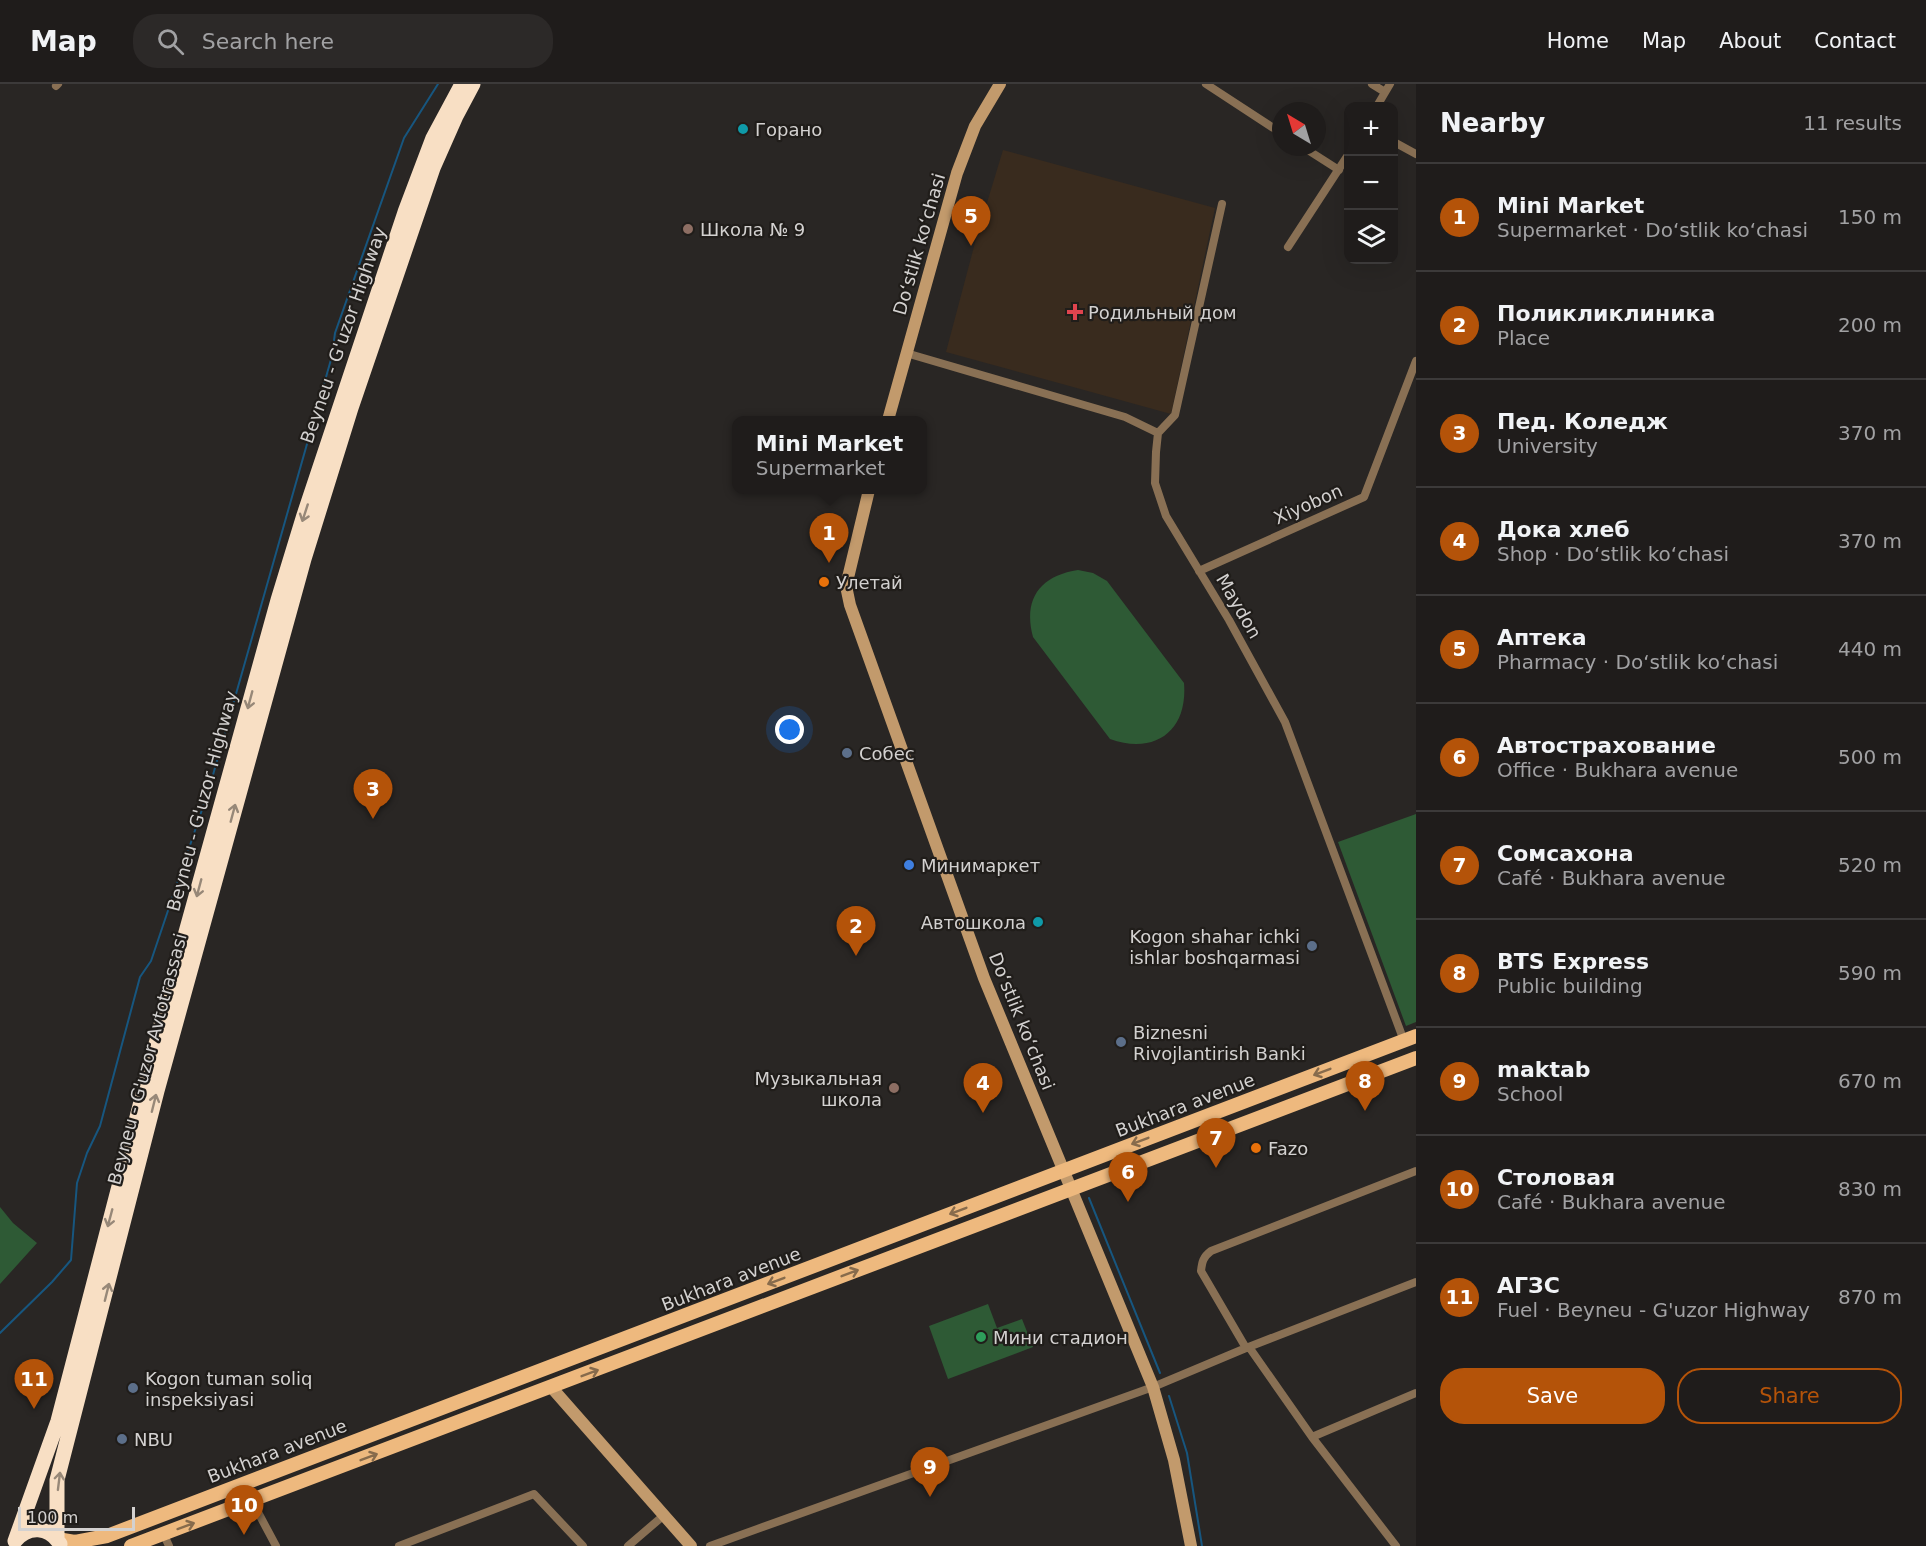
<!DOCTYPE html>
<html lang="en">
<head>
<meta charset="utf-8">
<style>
	body { margin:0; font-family:"DejaVu Sans",sans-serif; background:#2c2928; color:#f1f3f6 }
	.controls { position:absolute; right:18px; top:18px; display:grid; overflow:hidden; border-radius:12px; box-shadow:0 6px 24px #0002 }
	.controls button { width:54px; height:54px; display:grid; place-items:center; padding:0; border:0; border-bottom:2px solid #3c3a3a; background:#1f1c1b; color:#f1f3f6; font:30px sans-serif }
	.compass { position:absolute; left:1272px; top:18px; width:54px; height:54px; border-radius:50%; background:#1f1c1b; box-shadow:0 6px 24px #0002; rotate:322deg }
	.scale { position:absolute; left:18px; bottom:15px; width:117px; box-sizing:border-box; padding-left:6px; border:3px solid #d3d1d0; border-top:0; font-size:16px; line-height:21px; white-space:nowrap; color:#d3d1d0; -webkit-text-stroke:4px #201d1a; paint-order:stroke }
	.you { position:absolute; left:790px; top:646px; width:21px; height:21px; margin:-15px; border:4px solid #fff; border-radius:50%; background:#1a73e8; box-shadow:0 0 0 9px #1a73e833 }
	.badge { display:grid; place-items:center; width:39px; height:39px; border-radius:50%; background:#b45309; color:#fff; font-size:20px; font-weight:700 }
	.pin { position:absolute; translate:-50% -50px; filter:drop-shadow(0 2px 3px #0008) }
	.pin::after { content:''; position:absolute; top:32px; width:21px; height:18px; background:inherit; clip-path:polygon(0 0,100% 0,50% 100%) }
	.popup { position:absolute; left:732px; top:332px; width:195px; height:78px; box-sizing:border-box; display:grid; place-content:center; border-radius:12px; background:#1f1c1b; filter:drop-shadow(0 2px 4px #0005); font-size:20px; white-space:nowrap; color:#a1a1a3 }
	.popup b { font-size:22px; color:#f1f3f6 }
	.popup::after { content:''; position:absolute; left:50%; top:100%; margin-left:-12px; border:12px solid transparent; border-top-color:#1f1c1b }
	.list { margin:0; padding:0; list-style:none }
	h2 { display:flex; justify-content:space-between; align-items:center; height:78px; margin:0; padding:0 24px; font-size:26px }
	h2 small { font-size:20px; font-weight:400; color:#a1a1a3 }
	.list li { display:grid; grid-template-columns:39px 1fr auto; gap:18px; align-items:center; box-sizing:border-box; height:108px; padding:0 24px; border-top:2px solid #3c3a3a }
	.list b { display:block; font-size:22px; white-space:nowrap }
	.list p { margin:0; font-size:20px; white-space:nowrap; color:#a1a1a3 }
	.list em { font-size:20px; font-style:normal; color:#a1a1a3 }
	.actions { display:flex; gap:12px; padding:18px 24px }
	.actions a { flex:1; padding:14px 0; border:2px solid #b45309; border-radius:24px; text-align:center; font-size:21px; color:#b45309 }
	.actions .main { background:#b45309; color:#fff }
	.icon { flex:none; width:33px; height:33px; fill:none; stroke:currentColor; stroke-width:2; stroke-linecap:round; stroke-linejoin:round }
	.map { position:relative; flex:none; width:1416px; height:1462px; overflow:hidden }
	header { display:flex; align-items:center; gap:36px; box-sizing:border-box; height:84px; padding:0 30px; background:#1f1c1b; border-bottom:2px solid #3c3a3a }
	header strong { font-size:28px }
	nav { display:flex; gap:33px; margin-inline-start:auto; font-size:21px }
	.search { width:420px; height:54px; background:#2c2928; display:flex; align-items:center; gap:15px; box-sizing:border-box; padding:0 21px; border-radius:24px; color:#a1a1a3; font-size:22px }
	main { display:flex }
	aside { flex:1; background:#1f1c1b }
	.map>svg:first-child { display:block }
</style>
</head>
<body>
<header>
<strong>Map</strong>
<div class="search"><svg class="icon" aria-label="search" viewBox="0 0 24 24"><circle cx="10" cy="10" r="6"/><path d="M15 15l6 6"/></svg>Search here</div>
<nav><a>Home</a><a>Map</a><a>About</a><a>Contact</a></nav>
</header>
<main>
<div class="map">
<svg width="1416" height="1462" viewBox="0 0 1416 1462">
	<rect width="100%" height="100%" fill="#292624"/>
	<path fill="#392b1e" d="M1003 66 1215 124 1171 330 946 268 976 155Z"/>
	<path fill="#2e5a35" d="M1078 486 1093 489 1107 497 1184 599C1188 647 1155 671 1110 655L1033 553C1023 516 1039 492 1078 486Z
		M1416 730V938L1406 942 1338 758Z
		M0 1123 13 1139 37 1159 0 1200Z
		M988 1220 997 1244 1022 1235 1033 1263 948 1295 929 1242Z"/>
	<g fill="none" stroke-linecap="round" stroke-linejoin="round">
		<path stroke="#17567f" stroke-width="2" d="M1089 1114 1160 1289
			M0 1249 52 1198 71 1176 77 1099 87 1069 100 1042 140 893 151 877 209 705 332 272 335 249 404 54 438 0
			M1169 1312 1187 1369 1202 1462"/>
		<path stroke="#897054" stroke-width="8" d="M1206 0 1281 49
			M1372 0 1385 8
			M56 2 58 0
			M1377 22 1390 0
			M1394 58 1416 70
			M1303 63 1339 86
			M1288 163 1348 71
			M906 269 1125 333 1158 349 1156 368 1155 399 1166 432 1229 536 1285 638 1404 957
			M1158 349 1175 331 1222 120
			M1199 487 1364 413 1416 277
			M1249 1263 1312 1353 1396 1462
			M1246 1264 1201 1187C1202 1178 1203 1173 1211 1167L1416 1087
			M1312 1353 1416 1309
			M252 1417 276 1462
			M164 1451 169 1462
			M399 1462 534 1410 583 1462
			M628 1462 663 1432
			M710 1462 1153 1303 1246 1264 1416 1198"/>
		<path stroke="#c29a6c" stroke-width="12" d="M888 336 957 89 975 42 1000 0
			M869 406 846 502 850 521 984 894 1153 1303 1174 1376 1191 1462
			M552 1304 691 1462"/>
		<path stroke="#eeb97e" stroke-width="14" d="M57 1455 75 1458 107 1452 1416 952
			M131 1462 1416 974"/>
		<path stroke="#f8dfc4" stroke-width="15" d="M57 1455V1396L157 1007 304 475 351 324 433 84 456 32 473 0
			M15 1457 58 1337 170 906 278 516 304 431 405 128 433 54 462 0
			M15 1457C28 1441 49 1442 60 1460"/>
	</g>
	<defs><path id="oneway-shaft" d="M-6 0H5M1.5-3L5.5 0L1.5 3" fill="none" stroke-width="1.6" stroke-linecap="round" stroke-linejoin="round" transform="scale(1.5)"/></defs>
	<g stroke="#978878">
		<use href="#oneway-shaft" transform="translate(305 429) rotate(108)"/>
		<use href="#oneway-shaft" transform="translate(250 616) rotate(105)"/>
		<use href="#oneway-shaft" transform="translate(233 729) rotate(-75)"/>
		<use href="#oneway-shaft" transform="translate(199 804) rotate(105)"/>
		<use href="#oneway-shaft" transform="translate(154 1019) rotate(-76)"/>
		<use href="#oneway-shaft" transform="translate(110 1134) rotate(105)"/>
		<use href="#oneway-shaft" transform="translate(107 1208) rotate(-76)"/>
		<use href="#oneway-shaft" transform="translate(59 1397) rotate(-83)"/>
	</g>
	<g stroke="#876b4c">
		<use href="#oneway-shaft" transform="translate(1322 988) rotate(159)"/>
		<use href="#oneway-shaft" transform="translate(1140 1057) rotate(159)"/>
		<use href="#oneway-shaft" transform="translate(958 1127) rotate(159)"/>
		<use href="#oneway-shaft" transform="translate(850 1189) rotate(-21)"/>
		<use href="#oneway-shaft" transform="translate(776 1197) rotate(159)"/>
		<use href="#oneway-shaft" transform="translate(590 1289) rotate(-21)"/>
		<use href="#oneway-shaft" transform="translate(369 1373) rotate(-21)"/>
		<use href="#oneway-shaft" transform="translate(186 1442) rotate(-20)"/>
	</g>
	<g fill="#0f9aa8" stroke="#201d1a" stroke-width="2">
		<circle cx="743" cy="45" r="6"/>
		<circle cx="1038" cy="838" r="6"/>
	</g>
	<g fill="#8d6e63" stroke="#201d1a" stroke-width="2">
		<circle cx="688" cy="145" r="6"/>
		<circle cx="894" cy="1004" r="6"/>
	</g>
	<path fill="#e0444e" stroke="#201d1a" stroke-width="2" d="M1072 219h6v6h6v6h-6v6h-6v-6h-6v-6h6z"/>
	<g fill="#e8710a" stroke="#201d1a" stroke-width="2">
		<circle cx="824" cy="498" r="6"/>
		<circle cx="1256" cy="1064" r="6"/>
	</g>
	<g fill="#5c6f8a" stroke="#201d1a" stroke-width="2">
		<circle cx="847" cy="669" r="6"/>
		<circle cx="1312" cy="862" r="6"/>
		<circle cx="1121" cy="958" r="6"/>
		<circle cx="133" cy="1304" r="6"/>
		<circle cx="122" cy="1355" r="6"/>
	</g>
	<circle fill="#3f7fe0" stroke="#201d1a" stroke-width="2" cx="909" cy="781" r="6"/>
	<circle fill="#2e9e5b" stroke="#201d1a" stroke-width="2" cx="981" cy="1253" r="6"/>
	<g text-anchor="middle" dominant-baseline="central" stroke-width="4.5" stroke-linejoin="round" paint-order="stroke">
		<g font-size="18" fill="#d3d1d0" stroke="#201d1a" text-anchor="start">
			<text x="755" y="45">Горано</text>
			<text x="700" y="145">Школа № 9</text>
			<text x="1088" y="228">Родильный дом</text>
			<text x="836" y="498">Улетай</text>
			<text x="859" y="669">Собеc</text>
			<text x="921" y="781">Минимаркет</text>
			<text x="1026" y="838" text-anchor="end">Автошкола</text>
			<text x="1300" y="852" text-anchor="end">Kogon shahar ichki<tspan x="1300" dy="21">ishlar boshqarmasi</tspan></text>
			<text x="1133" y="948">Biznesni<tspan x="1133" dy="21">Rivojlantirish Banki</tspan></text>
			<text x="882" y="994" text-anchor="end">Музыкальная<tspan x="882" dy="21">школа</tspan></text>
			<text x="1268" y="1064">Fazo</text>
			<text x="993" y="1253">Мини стадион</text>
			<text x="145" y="1294">Kogon tuman soliq<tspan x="145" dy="21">inspeksiyasi</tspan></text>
			<text x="134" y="1355">NBU</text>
		</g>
		<g font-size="18" fill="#d3d1d0" stroke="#201d1a">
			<text transform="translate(919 160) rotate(-74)">Do‘stlik ko‘chasi</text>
			<text transform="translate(343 251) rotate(-71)">Beyneu - G'uzor Highway</text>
			<text transform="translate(1308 420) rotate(-24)">Xiyobon</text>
			<text transform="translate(1239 522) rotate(60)">Maydon</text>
			<text transform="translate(202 717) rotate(-75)">Beyneu - G'uzor Highway</text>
			<text transform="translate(1022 937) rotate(68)">Do‘stlik ko‘chasi</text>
			<text transform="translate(147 975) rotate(-75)">Beyneu - G'uzor Avtotrassasi</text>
			<text transform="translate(1185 1021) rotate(-21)">Bukhara avenue</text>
			<text transform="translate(731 1195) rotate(-21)">Bukhara avenue</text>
			<text transform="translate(277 1367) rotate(-21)">Bukhara avenue</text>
		</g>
	</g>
</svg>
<div class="controls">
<button>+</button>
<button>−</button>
<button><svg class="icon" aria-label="layers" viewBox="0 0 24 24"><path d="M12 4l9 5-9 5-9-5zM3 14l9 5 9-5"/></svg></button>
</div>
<svg class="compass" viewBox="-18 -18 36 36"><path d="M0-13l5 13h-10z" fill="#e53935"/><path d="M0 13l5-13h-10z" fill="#a1a1a3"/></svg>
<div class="scale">100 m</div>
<div class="you"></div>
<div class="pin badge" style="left:829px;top:479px">1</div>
<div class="popup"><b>Mini Market</b>Supermarket</div>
<div class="pin badge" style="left:856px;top:872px">2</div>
<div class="pin badge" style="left:373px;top:735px">3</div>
<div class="pin badge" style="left:983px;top:1029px">4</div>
<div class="pin badge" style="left:971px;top:162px">5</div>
<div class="pin badge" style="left:1128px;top:1118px">6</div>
<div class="pin badge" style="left:1216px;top:1084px">7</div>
<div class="pin badge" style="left:1365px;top:1027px">8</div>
<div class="pin badge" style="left:930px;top:1413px">9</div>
<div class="pin badge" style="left:244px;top:1451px">10</div>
<div class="pin badge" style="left:34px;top:1325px">11</div>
</div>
<aside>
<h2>Nearby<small>11 results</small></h2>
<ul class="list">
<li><span class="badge">1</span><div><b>Mini Market</b><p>Supermarket · Do‘stlik ko‘chasi</p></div><em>150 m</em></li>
<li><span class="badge">2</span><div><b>Поликликлиника</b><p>Place</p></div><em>200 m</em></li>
<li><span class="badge">3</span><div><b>Пед. Коледж</b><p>University</p></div><em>370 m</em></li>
<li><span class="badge">4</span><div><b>Дока хлеб</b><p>Shop · Do‘stlik ko‘chasi</p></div><em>370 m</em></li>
<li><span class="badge">5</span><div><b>Аптека</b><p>Pharmacy · Do‘stlik ko‘chasi</p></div><em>440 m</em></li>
<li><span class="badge">6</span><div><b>Автострахование</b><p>Office · Bukhara avenue</p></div><em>500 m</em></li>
<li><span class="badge">7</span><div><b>Сомсахона</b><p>Café · Bukhara avenue</p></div><em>520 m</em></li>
<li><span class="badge">8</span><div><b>BTS Express</b><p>Public building</p></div><em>590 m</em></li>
<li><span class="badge">9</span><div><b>maktab</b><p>School</p></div><em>670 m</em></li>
<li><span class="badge">10</span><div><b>Столовая</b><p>Café · Bukhara avenue</p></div><em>830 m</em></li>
<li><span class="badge">11</span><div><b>АГЗС</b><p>Fuel · Beyneu - G'uzor Highway</p></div><em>870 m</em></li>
</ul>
<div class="actions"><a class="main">Save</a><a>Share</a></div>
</aside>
</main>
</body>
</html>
